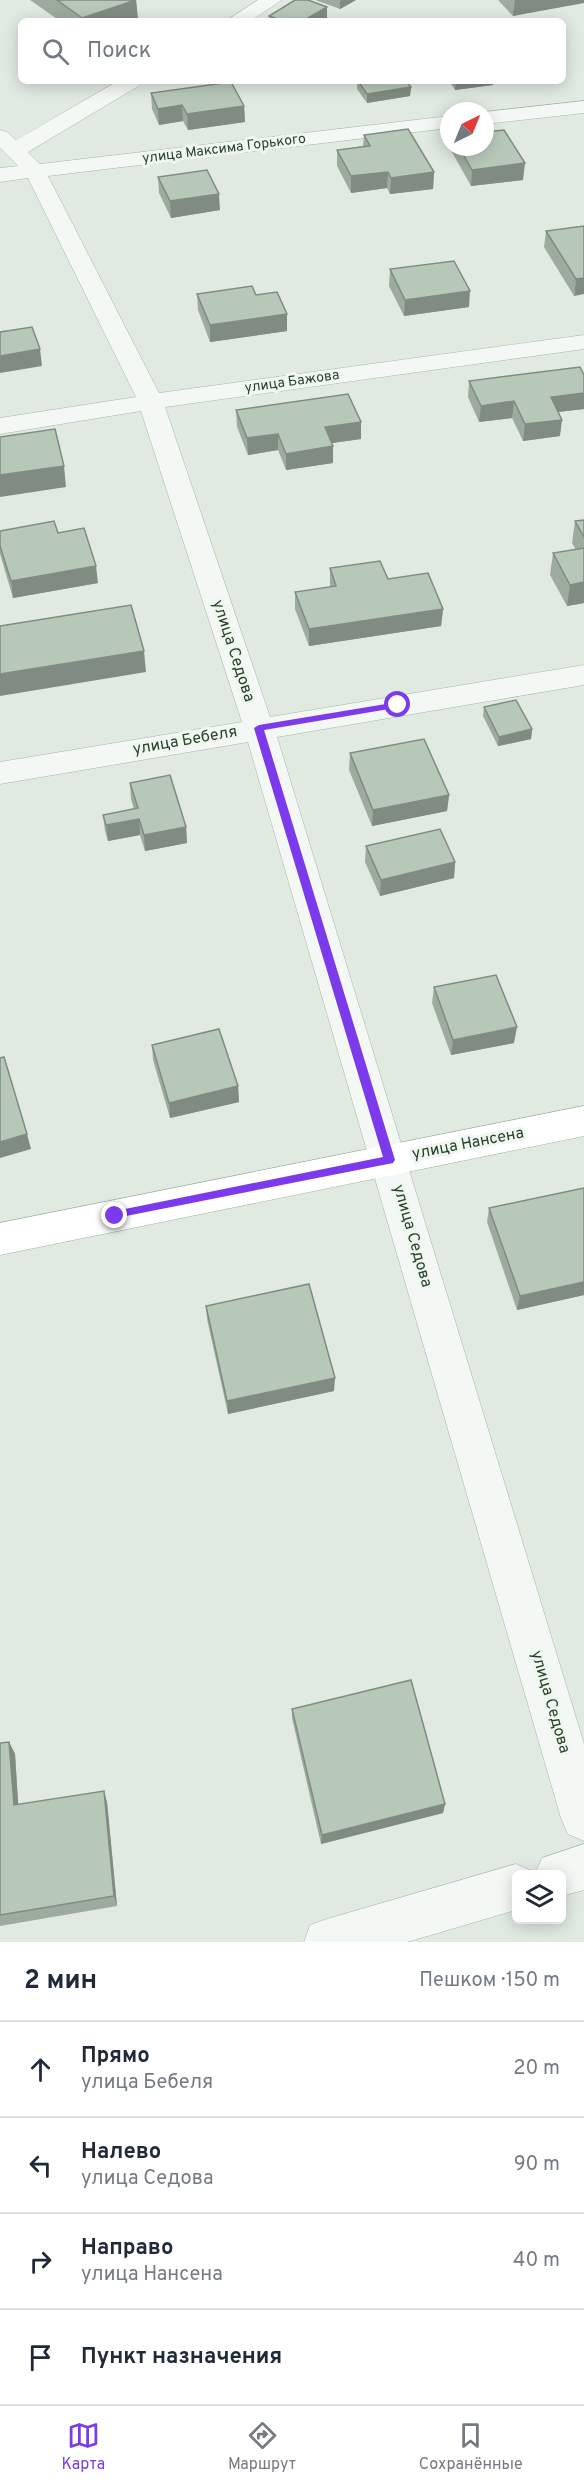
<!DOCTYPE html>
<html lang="ru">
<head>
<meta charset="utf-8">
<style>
	body { margin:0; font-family:Overpass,sans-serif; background:#f2f2f3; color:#1f2937 }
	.controls { position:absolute; right:18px; bottom:18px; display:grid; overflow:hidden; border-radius:9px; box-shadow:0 3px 15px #0003 }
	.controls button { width:54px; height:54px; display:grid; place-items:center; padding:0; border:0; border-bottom:2px solid #e0e1e3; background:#fff; color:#1f2937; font:30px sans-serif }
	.compass { position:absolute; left:440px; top:102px; width:54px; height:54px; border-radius:50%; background:#fff; box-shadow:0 3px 15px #0003; rotate:43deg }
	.stop { position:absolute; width:18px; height:18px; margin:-14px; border:4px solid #7c3aed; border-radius:50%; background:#fff }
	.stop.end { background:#7c3aed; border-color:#fff; box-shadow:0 2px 6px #0008 }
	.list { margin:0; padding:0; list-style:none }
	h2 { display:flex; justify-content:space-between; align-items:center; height:78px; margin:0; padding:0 24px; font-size:26px }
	h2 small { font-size:20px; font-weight:400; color:#747a83 }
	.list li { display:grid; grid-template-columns:39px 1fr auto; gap:18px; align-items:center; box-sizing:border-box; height:96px; padding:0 24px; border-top:2px solid #e0e1e3 }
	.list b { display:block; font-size:22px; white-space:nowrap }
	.list p { margin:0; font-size:20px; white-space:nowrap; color:#747a83 }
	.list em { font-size:20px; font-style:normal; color:#747a83 }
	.icon { flex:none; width:33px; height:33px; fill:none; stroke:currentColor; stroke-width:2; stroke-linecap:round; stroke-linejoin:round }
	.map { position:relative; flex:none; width:584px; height:1942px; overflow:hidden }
	.search { position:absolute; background:#fff; box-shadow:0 3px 15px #0003; left:18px; right:18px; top:18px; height:66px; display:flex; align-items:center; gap:15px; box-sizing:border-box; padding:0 21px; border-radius:9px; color:#747a83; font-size:22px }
	.sheet { height:462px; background:#fff }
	nav { display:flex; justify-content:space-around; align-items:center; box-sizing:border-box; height:84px; border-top:2px solid #e0e1e3; background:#fff; font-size:16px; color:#747a83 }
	nav a { display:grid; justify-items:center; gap:3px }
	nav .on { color:#7c3aed }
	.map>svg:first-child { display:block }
</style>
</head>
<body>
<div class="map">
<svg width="584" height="1942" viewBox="0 0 584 1942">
	<rect width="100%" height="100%" fill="#e0eae1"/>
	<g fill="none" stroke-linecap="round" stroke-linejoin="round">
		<defs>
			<path id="minor" d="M258 0H282L250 21H226Z
				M118 81H143L140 85 28 152 40 164 449 116V128L48 176 159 393 584 335V349L165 407 270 717 584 665V685L277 737 584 1744V1841L568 1834 561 1818 248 742 0 784V762L242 722 141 411 0 434V418L136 397 28 178 0 182V168L18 166 0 148V130L7 132 16 140Z
				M584 101V113L485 124V112Z
				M584 1844V1890L562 1896V1874H535L542 1858Z
				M516 1864 532 1871 534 1874H516V1910L407 1942H304L310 1925 327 1919Z"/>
			<path id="major" d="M584 1106V1136L0 1255V1223Z"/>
		</defs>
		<use href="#minor" stroke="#a5b4a6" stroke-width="1"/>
		<use href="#major" stroke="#9fb6a0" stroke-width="1"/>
		<use href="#minor" fill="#f3f8f4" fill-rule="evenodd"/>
		<use href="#major" fill="#fff" fill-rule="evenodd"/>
	</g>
	<path fill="#9dab9e" d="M30 0H136L138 20 135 21H60Z
		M315 0H356L340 9Z
		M498 0H584L513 16Z
		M269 16 327 21H269Z
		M357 81H406L411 87 410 96 367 103 357 89Z
		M449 81H493V85L455 90Z
		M151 93 244 106 245 122 188 130 183 121 159 125 152 109Z
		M364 135 434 172 433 189 390 194 387 188 351 193 337 166V150L363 146Z
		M452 147H485L523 180 471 186 452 152Z
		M158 177 220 210 171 218 159 193Z
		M584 226 574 296 544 247 546 231Z
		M390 269 469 307 404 316 389 286Z
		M197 294 287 314V331L210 342 198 310Z
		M469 381 584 409 558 412 560 436 523 441 512 418 479 422 468 397Z
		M236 410 361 422V439L332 443 333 463 286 470 278 450 248 455 237 427Z
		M584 520V603L567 606 550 575 553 553 576 550 572 543 575 521Z
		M0 531 98 583 13 598 0 554Z
		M330 568 388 579 443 609 441 626 309 646 295 609V592L330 587Z
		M484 707 532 729 531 739 498 746 483 716Z
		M350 753 449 795 447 811 372 826 349 770Z
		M130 783 186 827 187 843 145 851 140 835 108 841 105 831 103 815 134 809 131 799Z
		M366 846 455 862 454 878 380 896 365 862Z
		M434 987 514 1043 451 1055 432 1003Z
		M152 1045 238 1086 239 1102 170 1118 153 1060Z
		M584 1188V1295L517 1310 487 1222 489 1208Z
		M206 1306 334 1391 228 1414 207 1319Z
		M292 1709 445 1804 443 1813 321 1844 292 1718Z
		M9 1742 15 1754 18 1804 107 1802 117 1906 0 1926V1743Z"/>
	<path fill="#808b81" d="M136 0 138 20 82 21V18Z
		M341 0H356L340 9V1Z
		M515 0H584V3L513 16Z
		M327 7V21H303Z
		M456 81H493V85L455 90Z
		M525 81H547L525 84Z
		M411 87 410 96 367 103V94Z
		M182 105 183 121 159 125 158 109Z
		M244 106 245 122 188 130 187 114Z
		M525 163 523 180 471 186 472 170Z
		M388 172 387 188 351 193V176Z
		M434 172 433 189 390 194 391 178Z
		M219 194 220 210 171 218 170 201Z
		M584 278V294L574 296 576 279Z
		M470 291 469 307 404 316 405 300Z
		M287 314V331L210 342V325Z
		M40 349 42 366 0 373V356Z
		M584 393V409L549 413 551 397Z
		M514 401 512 418 479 422 481 406Z
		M562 420 560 436 523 441 525 424Z
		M361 422V439L325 444V427Z
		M278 434V450L248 455 247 438Z
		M333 446V463L286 470V454Z
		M64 466 66 487 0 497V475Z
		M96 566 98 583 13 598 11 581Z
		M584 582V603L567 606 570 585Z
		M443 609 441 626 309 646V629Z
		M144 651 146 672 0 696V674Z
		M532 729 531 739 498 746 499 737Z
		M449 795 447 811 372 826 373 810Z
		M139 819 140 835 108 841 106 825Z
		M186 827 187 843 145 851 144 835Z
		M455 862 454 878 380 896 381 880Z
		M517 1027 514 1043 451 1055 453 1040Z
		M238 1086 239 1102 170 1118 169 1103Z
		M27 1134 31 1149 0 1158V1142Z
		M584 1282V1295L517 1310 520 1296Z
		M335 1378 334 1391 228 1414 227 1401Z
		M9 1742 15 1754 19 1816 14 1805Z
		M104 1791 107 1802 117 1906 114 1896Z
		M445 1804 443 1813 321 1844 322 1835Z"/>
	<path fill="#b7c7b8" stroke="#808b81" stroke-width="1.5" d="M57 0H136L82 18Z
		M295 0H308L327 7 303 21H283L269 16Z
		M358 81H406L411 87 367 94Z
		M231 82 244 106 187 114 182 105 158 109 151 93Z
		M408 129 434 172 391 178 388 172 351 176 337 150 370 146 364 135Z
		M504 130 525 163 472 170 459 147H485V132Z
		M207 170 219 194 170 201 158 177Z
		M584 226V278L576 279 546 231Z
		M454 261 470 291 405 300 390 269Z
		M252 286 256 295 277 292 287 314 210 325 197 294Z
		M32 327 40 349 0 356V332Z
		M580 367 584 375V393L551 397 562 420 525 424 514 401 481 406 469 381Z
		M348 394 361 422 325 427 333 446 286 454 278 434 247 438 236 410Z
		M55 429 64 466 0 475V437Z
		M584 520V537L575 521Z
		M54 521 58 533 84 528 96 566 11 581 0 546V531Z
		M584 548V582L570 585 553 553Z
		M380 561 388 579 428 573 443 609 309 629 295 592 336 586 330 568Z
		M131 605 144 651 0 674V626Z
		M516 700 532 729 499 737 484 707Z
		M424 739 449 795 373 810 350 753Z
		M170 775 186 827 144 835 139 819 106 825 103 815 138 808 130 783Z
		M440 829 455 862 381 880 366 846Z
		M496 975 517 1027 453 1040 434 987Z
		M219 1029 238 1086 169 1103 152 1045Z
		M4 1057 27 1134 0 1142V1058Z
		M584 1188V1282L520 1296 489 1208Z
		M309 1284 335 1378 227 1401 206 1306Z
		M411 1680 445 1804 322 1835 292 1709Z
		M9 1742 14 1805 104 1791 114 1896 0 1915V1743Z"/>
	<path fill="#7c3aed" d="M398 702 402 705 401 707 264 730 395 1160 393 1163 111 1219 109 1216 115 1211 383 1157 254 728 259 725Z"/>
	<g text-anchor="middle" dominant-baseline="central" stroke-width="6" stroke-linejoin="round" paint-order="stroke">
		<g font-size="14" fill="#284229" stroke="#f0f7f0">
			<text transform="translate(224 149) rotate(-7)">улица Максима Горького</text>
			<text transform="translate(292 382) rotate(-8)">улица Бажова</text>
		</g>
		<g font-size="16" fill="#284229" stroke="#f0f7f0">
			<text transform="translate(233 651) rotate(72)">улица Седова</text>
			<text transform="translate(185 741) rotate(-10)">улица Бебеля</text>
			<text transform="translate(468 1144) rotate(-11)">улица Нансена</text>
			<text transform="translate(412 1236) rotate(74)">улица Седова</text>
			<text transform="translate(550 1702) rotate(74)">улица Седова</text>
		</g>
	</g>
</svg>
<div class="controls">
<button><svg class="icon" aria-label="layers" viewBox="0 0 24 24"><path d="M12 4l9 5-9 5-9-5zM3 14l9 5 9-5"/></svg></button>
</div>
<svg class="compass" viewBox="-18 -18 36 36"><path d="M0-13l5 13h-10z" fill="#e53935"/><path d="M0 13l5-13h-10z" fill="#747a83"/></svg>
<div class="stop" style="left:398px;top:705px"></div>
<div class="stop end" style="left:115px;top:1216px"></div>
<div class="search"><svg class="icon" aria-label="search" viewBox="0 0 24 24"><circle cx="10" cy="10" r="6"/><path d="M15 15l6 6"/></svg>Поиск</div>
</div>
<section class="sheet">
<h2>2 мин<small>Пешком · 150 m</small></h2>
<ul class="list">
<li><svg class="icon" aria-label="ahead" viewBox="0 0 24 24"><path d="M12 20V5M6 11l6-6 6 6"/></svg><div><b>Прямо</b><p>улица Бебеля</p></div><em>20 m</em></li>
<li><svg class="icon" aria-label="left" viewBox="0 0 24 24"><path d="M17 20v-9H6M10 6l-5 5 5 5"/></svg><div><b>Налево</b><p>улица Седова</p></div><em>90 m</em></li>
<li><svg class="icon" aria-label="right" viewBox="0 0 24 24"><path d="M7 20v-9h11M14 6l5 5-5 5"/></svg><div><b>Направо</b><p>улица Нансена</p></div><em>40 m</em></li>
<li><svg class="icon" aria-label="arrive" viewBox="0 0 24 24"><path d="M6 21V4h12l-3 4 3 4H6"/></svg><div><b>Пункт назначения</b></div></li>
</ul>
</section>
<nav>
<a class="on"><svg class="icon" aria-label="map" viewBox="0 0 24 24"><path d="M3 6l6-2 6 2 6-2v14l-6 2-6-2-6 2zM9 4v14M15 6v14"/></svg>Карта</a>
<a><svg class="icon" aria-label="directions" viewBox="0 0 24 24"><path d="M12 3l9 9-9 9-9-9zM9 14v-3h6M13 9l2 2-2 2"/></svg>Маршрут</a>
<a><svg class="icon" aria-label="saved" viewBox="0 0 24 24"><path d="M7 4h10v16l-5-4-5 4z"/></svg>Сохранённые</a>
</nav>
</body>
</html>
